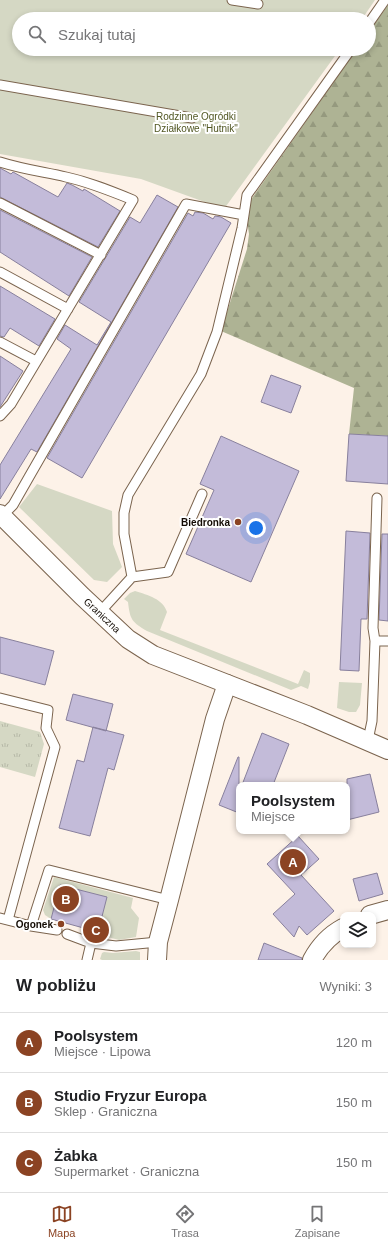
<!DOCTYPE html>
<html lang="pl">
<head>
<meta charset="utf-8">
<style>
	body { margin:0; font-family:Arial,sans-serif; background:#f6f6f6; color:#202124 }
	.controls { position:absolute; right:12px; bottom:12px; display:grid; overflow:hidden; border-radius:8px; box-shadow:0 2px 6px #0003 }
	.controls button { width:36px; height:36px; display:grid; place-items:center; padding:0; border:0; border-bottom:1px solid #e0e0e0; background:#fff; color:#202124; font:20px sans-serif }
	.you { position:absolute; left:256px; top:528px; width:14px; height:14px; margin:-10px; border:3px solid #fff; border-radius:50%; background:#1a73e8; box-shadow:0 0 0 6px #1a73e833 }
	.badge { display:grid; place-items:center; width:26px; height:26px; border-radius:50%; background:#8b4323; color:#fff; font-size:13px; font-weight:700 }
	.pin { position:absolute; translate:-50% -50%; border:2px solid #fff; box-shadow:0 1px 4px #0006 }
	.popup { position:absolute; left:236px; top:782px; width:114px; height:52px; box-sizing:border-box; display:grid; place-content:center; border-radius:8px; background:#fff; filter:drop-shadow(0 1px 3px #0005); font-size:13px; white-space:nowrap; color:#757577 }
	.popup b { font-size:15px; color:#202124 }
	.popup::after { content:''; position:absolute; left:50%; top:100%; margin-left:-8px; border:8px solid transparent; border-top-color:#fff }
	.list { margin:0; padding:0; list-style:none }
	h2 { display:flex; justify-content:space-between; align-items:center; height:52px; margin:0; padding:0 16px; font-size:17px }
	h2 small { font-size:13px; font-weight:400; color:#757577 }
	.list li { display:grid; grid-template-columns:26px 1fr auto; gap:12px; align-items:center; box-sizing:border-box; height:60px; padding:0 16px; border-top:1px solid #e0e0e0 }
	.list b { display:block; font-size:15px; white-space:nowrap }
	.list p { margin:0; font-size:13px; white-space:nowrap; color:#757577 }
	.list em { font-size:13px; font-style:normal; color:#757577 }
	.icon { flex:none; width:22px; height:22px; fill:none; stroke:currentColor; stroke-width:2; stroke-linecap:round; stroke-linejoin:round }
	.map { position:relative; flex:none; width:388px; height:960px; overflow:hidden }
	.search { position:absolute; background:#fff; box-shadow:0 2px 6px #0003; left:12px; right:12px; top:12px; height:44px; display:flex; align-items:center; gap:10px; box-sizing:border-box; padding:0 14px; border-radius:22px; color:#757577; font-size:15px }
	.sheet { height:232px; background:#fff }
	nav { display:flex; justify-content:space-around; align-items:center; box-sizing:border-box; height:56px; border-top:1px solid #e0e0e0; background:#fff; font-size:11px; color:#757577 }
	nav a { display:grid; justify-items:center; gap:2px }
	nav .on { color:#8b4323 }
	.map>svg:first-child { display:block }
</style>
</head>
<body>
<div class="map">
<svg width="388" height="960" viewBox="0 0 388 960">
	<defs>
		<pattern id="forest-firs" width="22" height="20" patternUnits="userSpaceOnUse"><rect width="22" height="20" fill="#aeb394"/><path d="M5 1l3.5 6h-7zM16 11l3.5 6h-7z" fill="#95997e"/></pattern>
		<pattern id="park-tufts" width="24" height="20" patternUnits="userSpaceOnUse"><rect width="24" height="20" fill="#d5d8c4"/><path d="M3 7l-1-3M5 7V3M7 7l1-3M15 17l-1-3M17 17v-4M19 17l1-3" fill="none" stroke="#b6b8a7"/></pattern>
	</defs>
	<rect width="100%" height="100%" fill="#fdf2e8"/>
	<path fill="#d5d8c4" d="M0 0H375L362 19H19V49H340L224 209 141 179 0 154Z
		M37 484 112 511 113 544 122 567 107 582 94 580 19 507Z
		M135 591C148 595 163 599 167 612L160 630 298 684 304 670 310 673V682L308 689 301 686 291 690 147 631C132 622 130 620 128 602L124 599 130 593Z
		M339 682 362 683 360 705 356 712H349L337 708Z
		M54 877 133 898 131 908 139 918 136 937 119 940 100 935 60 885 51 919 45 915 43 910Z
		M136 951 140 952V960H102L100 959 102 953 104 952 113 953Z"/>
	<path fill="url(#forest-firs)" d="M388 5V436L349 434 354 388 221 331 247 249 249 234 247 220 250 201 357 49H369V32Z"/>
	<path fill="url(#park-tufts)" d="M0 721 40 732 44 744 35 777 0 767Z"/>
	<path fill="#c3bbd9" stroke="#88809d" d="M0 168 11 174 13 172 58 197 67 183 72 185 83 191 84 189 120 211 98 247 0 197Z
		M157 195 178 207 37 452 31 449 0 499V465L71 349 57 339 65 325 97 345 111 322 79 302 130 217 140 223Z
		M0 210 92 257 69 296 0 252Z
		M195 212 203 213 213 219 215 216 221 217 231 223 82 478 47 458 188 213 193 216Z
		M0 286 55 319 39 346 10 328 4 337 0 336Z
		M0 356 23 371 0 407Z
		M271 375 301 386 291 413 261 402Z
		M349 434 388 436V484L346 481Z
		M221 436 299 471 251 582 186 554 214 490 200 484Z
		M346 531 370 533 367 619H361L359 671 340 670Z
		M382 534H388V621L379 620Z
		M0 637 54 651 45 685 0 673Z
		M73 694 113 704 106 731 66 720Z
		M93 727 124 735 114 770 108 768 90 836 59 828 77 760 84 762Z
		M262 733 289 744 273 785H242Z
		M238 757H239V813L219 805Z
		M370 774 379 812 347 820V779Z
		M298 836 319 859 301 875 334 911 307 935 299 926 294 937 273 914 295 894 267 864Z
		M377 873 383 894 359 901 353 879Z
		M60 885 107 897 98 932 51 919Z
		M264 943 302 958V960H258Z"/>
	<g fill="none" stroke-linecap="round" stroke-linejoin="round">
		<defs>
			<path id="lane" d="M232 0 258 4
				M369 23 385 0
				M0 85 192 118
				M0 162C22 169 44 172 66 177 89 182 111 191 133 200L11 404 0 416
				M0 203 101 255
				M0 272 68 309
				M0 342 36 361
				M2 516 13 505 29 477 186 204 244 215
				M132 577 124 534V513L128 495 201 374 217 332 242 228 247 195 351 49
				M100 612 132 577 168 572 202 494
				M375 641H388
				M0 698 48 710 46 728 55 747 8 920
				M368 740 372 721 375 641 373 628 377 498
				M0 918 31 926
				M57 930 31 926 49 870 169 900
				M67 934 91 943 116 946 158 942
				M87 960 91 943"/>
			<g id="street">
				<path id="s1" d="M0 514 82 596 128 639 153 655 307 715 388 750"/>
				<path d="M370 915 388 910"/>
				<path d="M157 960 158 942 169 900 215 719 227 684"/>
				<path d="M312 960C319 947 330 935 343 928"/>
			</g>
		</defs>
		<use href="#lane" stroke="#7b644e" stroke-width="11"/>
		<use href="#street" stroke="#7b644e" stroke-width="20"/>
		<use href="#lane" stroke="#fff" stroke-width="9"/>
		<use href="#street" stroke="#fff" stroke-width="18"/>
	</g>
	<g fill="#8b4323" stroke="#fff" stroke-width="1.5">
		<circle cx="238" cy="522" r="4"/>
		<circle cx="61" cy="924" r="4"/>
	</g>
	<g text-anchor="middle" dominant-baseline="central" stroke-width="4" stroke-linejoin="round" paint-order="stroke">
		<g font-size="10" fill="#515723" stroke="#fff">
			<text x="196" y="116">Rodzinne Ogródki<tspan x="196" dy="12">Działkowe "Hutnik"</tspan></text>
		</g>
		<g font-size="10" font-weight="bold" fill="#130b04" stroke="#fff" text-anchor="end">
			<text x="230" y="522">Biedronka</text>
			<text x="53" y="924">Ogonek</text>
		</g>
		<g font-size="10" fill="#130b04" stroke="#fff">
			<text stroke="none"><textPath href="#s1" startOffset="144">Graniczna</textPath></text>
		</g>
	</g>
</svg>
<div class="controls">
<button><svg class="icon" aria-label="layers" viewBox="0 0 24 24"><path d="M12 4l9 5-9 5-9-5zM3 14l9 5 9-5"/></svg></button>
</div>
<div class="you"></div>
<div class="pin badge" style="left:293px;top:862px">A</div>
<div class="popup"><b>Poolsystem</b>Miejsce</div>
<div class="pin badge" style="left:66px;top:899px">B</div>
<div class="pin badge" style="left:96px;top:930px">C</div>
<div class="search"><svg class="icon" aria-label="search" viewBox="0 0 24 24"><circle cx="10" cy="10" r="6"/><path d="M15 15l6 6"/></svg>Szukaj tutaj</div>
</div>
<section class="sheet">
<h2>W pobliżu<small>Wyniki: 3</small></h2>
<ul class="list">
<li><span class="badge">A</span><div><b>Poolsystem</b><p>Miejsce · Lipowa</p></div><em>120 m</em></li>
<li><span class="badge">B</span><div><b>Studio Fryzur Europa</b><p>Sklep · Graniczna</p></div><em>150 m</em></li>
<li><span class="badge">C</span><div><b>Żabka</b><p>Supermarket · Graniczna</p></div><em>150 m</em></li>
</ul>
</section>
<nav>
<a class="on"><svg class="icon" aria-label="map" viewBox="0 0 24 24"><path d="M3 6l6-2 6 2 6-2v14l-6 2-6-2-6 2zM9 4v14M15 6v14"/></svg>Mapa</a>
<a><svg class="icon" aria-label="directions" viewBox="0 0 24 24"><path d="M12 3l9 9-9 9-9-9zM9 14v-3h6M13 9l2 2-2 2"/></svg>Trasa</a>
<a><svg class="icon" aria-label="saved" viewBox="0 0 24 24"><path d="M7 4h10v16l-5-4-5 4z"/></svg>Zapisane</a>
</nav>
</body>
</html>
